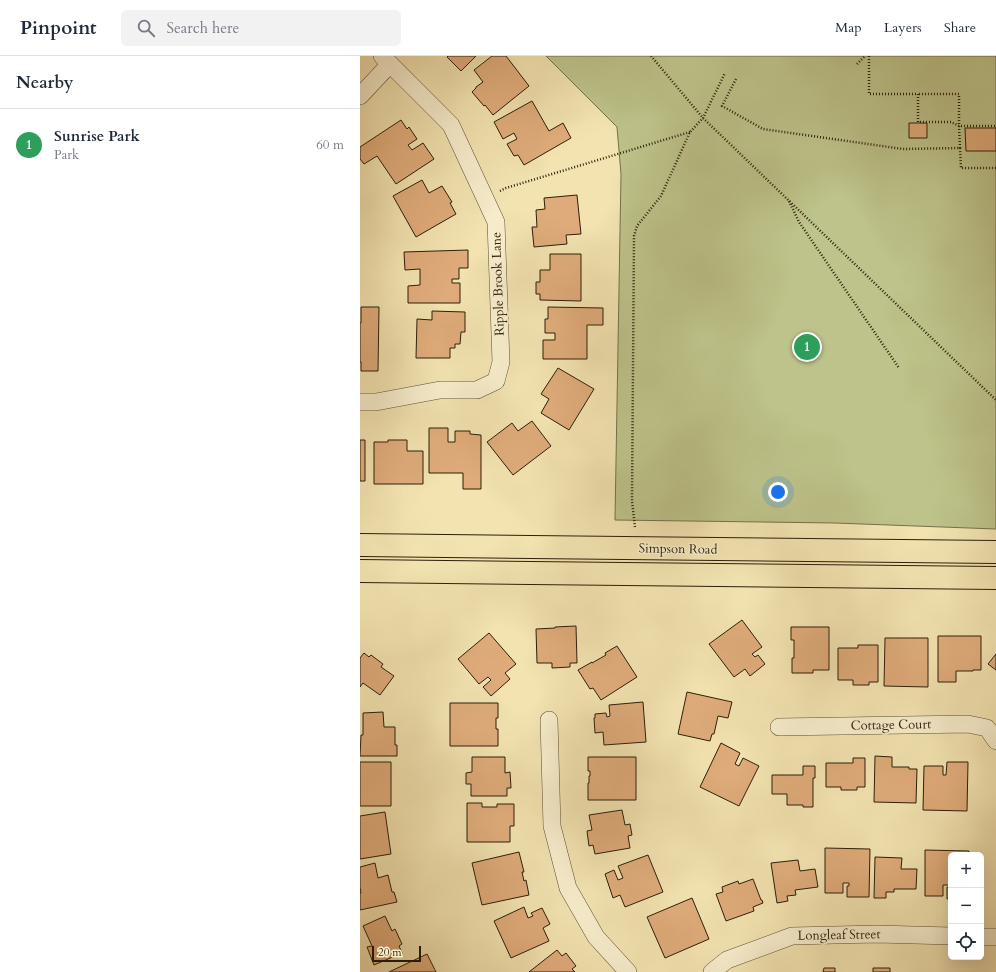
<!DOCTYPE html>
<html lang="en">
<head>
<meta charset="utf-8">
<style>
	body { margin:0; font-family:Cardo,serif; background:#f2f2f3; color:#1f2937 }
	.controls { position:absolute; right:12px; bottom:12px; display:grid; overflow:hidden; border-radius:6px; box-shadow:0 4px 16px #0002 }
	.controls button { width:36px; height:36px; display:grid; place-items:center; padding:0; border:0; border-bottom:1px solid #e0e1e3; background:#fff; color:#1f2937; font:20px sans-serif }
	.scale { position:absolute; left:12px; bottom:10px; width:49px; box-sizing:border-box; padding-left:4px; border:2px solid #2d1e09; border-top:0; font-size:11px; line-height:14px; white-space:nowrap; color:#2d1e09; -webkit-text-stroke:3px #f7edcc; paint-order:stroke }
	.you { position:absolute; left:418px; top:436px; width:14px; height:14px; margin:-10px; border:3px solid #fff; border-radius:50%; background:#1a73e8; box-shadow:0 0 0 6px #1a73e833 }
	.badge { display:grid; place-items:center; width:26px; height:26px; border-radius:50%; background:#b45309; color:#fff; font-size:13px; font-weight:700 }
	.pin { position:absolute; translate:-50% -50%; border:2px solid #fff; box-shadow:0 1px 4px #0006 }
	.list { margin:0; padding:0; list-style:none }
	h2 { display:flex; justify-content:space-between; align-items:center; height:52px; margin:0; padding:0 16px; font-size:17px }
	h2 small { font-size:13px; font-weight:400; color:#747a83 }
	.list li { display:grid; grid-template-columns:26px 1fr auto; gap:12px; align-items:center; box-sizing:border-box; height:72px; padding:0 16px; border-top:1px solid #e0e1e3 }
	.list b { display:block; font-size:15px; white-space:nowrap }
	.list p { margin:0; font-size:13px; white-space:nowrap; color:#747a83 }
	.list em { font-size:13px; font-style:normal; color:#747a83 }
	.icon { flex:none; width:22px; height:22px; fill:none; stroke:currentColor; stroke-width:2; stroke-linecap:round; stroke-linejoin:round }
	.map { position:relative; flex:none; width:636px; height:916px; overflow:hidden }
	header { display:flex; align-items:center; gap:24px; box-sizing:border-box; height:56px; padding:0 20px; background:#fff; border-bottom:1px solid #e0e1e3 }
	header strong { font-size:19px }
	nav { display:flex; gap:22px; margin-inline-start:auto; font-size:14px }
	.search { width:280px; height:36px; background:#f2f2f3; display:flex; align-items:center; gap:10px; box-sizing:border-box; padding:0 14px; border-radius:6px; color:#747a83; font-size:15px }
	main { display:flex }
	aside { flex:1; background:#fff }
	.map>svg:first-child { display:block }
</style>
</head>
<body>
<header>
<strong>Pinpoint</strong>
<div class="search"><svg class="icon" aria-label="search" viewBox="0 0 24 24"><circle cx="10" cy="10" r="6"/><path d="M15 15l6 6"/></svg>Search here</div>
<nav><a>Map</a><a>Layers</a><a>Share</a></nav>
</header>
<main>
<aside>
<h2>Nearby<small></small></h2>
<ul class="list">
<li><span class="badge" style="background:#2e9e5b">1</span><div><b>Sunrise Park</b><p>Park</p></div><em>60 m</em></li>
</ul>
</aside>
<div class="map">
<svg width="636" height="916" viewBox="0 0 636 916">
	<rect width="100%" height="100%" fill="#f2e3b0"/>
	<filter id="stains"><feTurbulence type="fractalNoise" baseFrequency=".005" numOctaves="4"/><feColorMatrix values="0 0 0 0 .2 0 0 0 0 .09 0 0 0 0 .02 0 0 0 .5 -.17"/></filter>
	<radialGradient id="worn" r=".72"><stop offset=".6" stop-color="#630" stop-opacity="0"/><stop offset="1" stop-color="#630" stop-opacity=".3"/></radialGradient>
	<path fill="#bdc38a" stroke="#75704a" d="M186 0H636V473L475 467 255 464 261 118 257 71Z"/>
	<path fill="#dfab7a" stroke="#2d1e09" d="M88 0H116L101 15 87 1Z
		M132 0H146L169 30 133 59 125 49 124 50 112 36 116 32V31L123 26 114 14Z
		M172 45 189 75 203 67 211 82 164 109 158 99 154 100 147 88 157 83 154 77 143 83 134 66Z
		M41 64 47 73 49 71 57 83 48 89 52 94 63 87 74 103 36 128 17 100 4 108 0 103V91Z
		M549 67H567V82H549Z
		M605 72H636V95H606Z
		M62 124 69 137 82 130 92 146 90 147 96 158 56 181 33 140Z
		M217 139 221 178 206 179 207 188 174 191 172 171H177L176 154 185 153 184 142Z
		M108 194V212H99V223H92V227H100V247H48V230L60 229V213L45 214 44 196Z
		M190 198H221V245L180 244V238H176V226H180V214H190Z
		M1 251H19L18 315H1V306H0V267H1Z
		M188 251 243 252V269H227V303H183V284H195V277H185V263H188Z
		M72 255 105 256V276H101L100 288H95V292H90V302H56L57 263 72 264Z
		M198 312 234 333 209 374 181 357 189 343 181 338Z
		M172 365 191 390 153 419 127 386 152 367 158 375Z
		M69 372H88V386H95V375H110V378L121 379V433H103V417H69Z
		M0 384H5V425H0Z
		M28 384H47V395H63V428H14V386H28Z
		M382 564 402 591 392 598 395 601 398 599 405 608 390 620 385 613 374 621 349 588Z
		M216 570 217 607H210V611L192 612V607H177L176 573 195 572V571Z
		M431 571H469V614H453V617H432V602H434V584H431Z
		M129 577 156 608 145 617 150 623 131 640 123 631 131 624 128 621 119 628 98 603Z
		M578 580H621V614H613V615H596V626H578Z
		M525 582H568V631L524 630Z
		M498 589H518V626H509V629H493V624H478V592H498Z
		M257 590 277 621 241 644 233 632 230 633 218 614 232 606V607L246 599 245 597Z
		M4 597 9 601 11 599 23 608 21 611 34 620 20 639 3 627 0 631V602Z
		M636 598V614L628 608Z
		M327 636 372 646 368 662 358 660 354 678H352L350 685 318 678Z
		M283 646 286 686 244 689 243 676 235 677 234 662H235V658L246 657 247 661 250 660 249 649Z
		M90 647H138V662H136V673H138V690H90Z
		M23 656 24 671H35V689H37V700H0L1 679H3V657Z
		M361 687 380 697 375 708 379 710 383 702 399 710 379 750 340 731Z
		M515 700 532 701V711H549V713H557L556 747 514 746Z
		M112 701H145V717L150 716 151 732H147V740H111V728H106V717L112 716Z
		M228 701H276V744H228V727H229V720H230V715H228Z
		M493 702H505V731H497V734H481V731H466V707H493Z
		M0 706H31V750H0Z
		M587 706H608L607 755 563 754 564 710H583V719H586Z
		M443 710H455V722H453V751H443V749H427V738H412V719H443Z
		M107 747H122V751H137V748H154V770H150V786H107Z
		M262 754 265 769 270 768 272 779 268 780 270 792 235 798 233 789 229 790 227 775 232 774 229 759Z
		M25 756 31 798 0 803V760Z
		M465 792 510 793 509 841H487V830H489V827H483V837H465Z
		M565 794 609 795V799H591V843H587V831H589V829H583V840H565Z
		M159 796 164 816H162L164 825 166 824 169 839 122 849 112 807Z
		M288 799 303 836 265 851 260 839 253 842 245 818 254 814 258 824 263 822 258 810Z
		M515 801 542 802 541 813H557L556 833H534V836H526V842H514Z
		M438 804 440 815 455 813 458 831 435 834 436 839 427 840 428 845 417 847 411 807Z
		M15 807 18 822 28 819 32 836H34L37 846 0 854V837H1L0 831V811Z
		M393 823 401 844H402L403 847 393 851 394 855 366 865 356 838 363 836 362 831 378 825 379 828Z
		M332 842 349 883 305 902 287 861Z
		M164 851 168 862 173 860 171 857 182 852 190 868 183 872 189 885 151 902 134 865Z
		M25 860 32 875 35 873 42 888 39 890 42 897 14 909 7 891 12 890 3 870Z
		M197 894 202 900 206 897 216 910 212 913 215 916H169Z
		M67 898 76 916H29Z
		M464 912H475V916H463Z
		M513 912H530V916H513Z"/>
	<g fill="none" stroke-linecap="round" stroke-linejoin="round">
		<defs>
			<path id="minor" d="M0 40 30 8
				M0 346H16L80 334H117L136 325 141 306 136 166 91 69 22 0
				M189 664 192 770 208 832 236 881 268 916
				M419 671 608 668 627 672 636 685
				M621 881H636
				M352 916 367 904 432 880 517 878 591 880"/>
			<path id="major" d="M0 489 636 496
				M0 515 636 522"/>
		</defs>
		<use href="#minor" stroke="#5e4f33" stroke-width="18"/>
		<use href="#major" stroke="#2d1e09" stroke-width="24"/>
		<path stroke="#2d1e09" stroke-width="2.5" stroke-dasharray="1 2" stroke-linecap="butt" d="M291 0 343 62 636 344
			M509 0V38H558V66H591L599 70V38H558
			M497 8 505 0
			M376 23 362 50 403 73 543 93 600 92 601 112H636
			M600 92 599 70H636
			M140 135 146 132 330 76
			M429 145 439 166 539 312
			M275 471 272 445 274 180 277 170 301 140 330 76 343 62 365 17"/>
		<use href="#minor" stroke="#f7edcc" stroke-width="17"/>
		<use href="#major" stroke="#f2e3b0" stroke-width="22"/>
	</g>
	<g text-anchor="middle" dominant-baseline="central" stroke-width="3" stroke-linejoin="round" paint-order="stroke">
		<g font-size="13" fill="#2d1e09" stroke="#f7edcc">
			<text transform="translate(138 228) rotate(-92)">Ripple Brook Lane</text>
			<text transform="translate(318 493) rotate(1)">Simpson Road</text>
			<text transform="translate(531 669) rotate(-1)">Cottage Court</text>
			<text transform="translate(479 879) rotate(-1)">Longleaf Street</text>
		</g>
	</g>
	<rect width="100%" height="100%" filter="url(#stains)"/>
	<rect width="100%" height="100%" fill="url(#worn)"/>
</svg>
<div class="controls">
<button>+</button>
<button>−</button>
<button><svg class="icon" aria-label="locate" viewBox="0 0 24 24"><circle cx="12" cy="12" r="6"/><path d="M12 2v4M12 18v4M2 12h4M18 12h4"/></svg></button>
</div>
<div class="scale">20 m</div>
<div class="you"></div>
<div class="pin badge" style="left:447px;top:291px;background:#2e9e5b">1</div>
</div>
</main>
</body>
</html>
